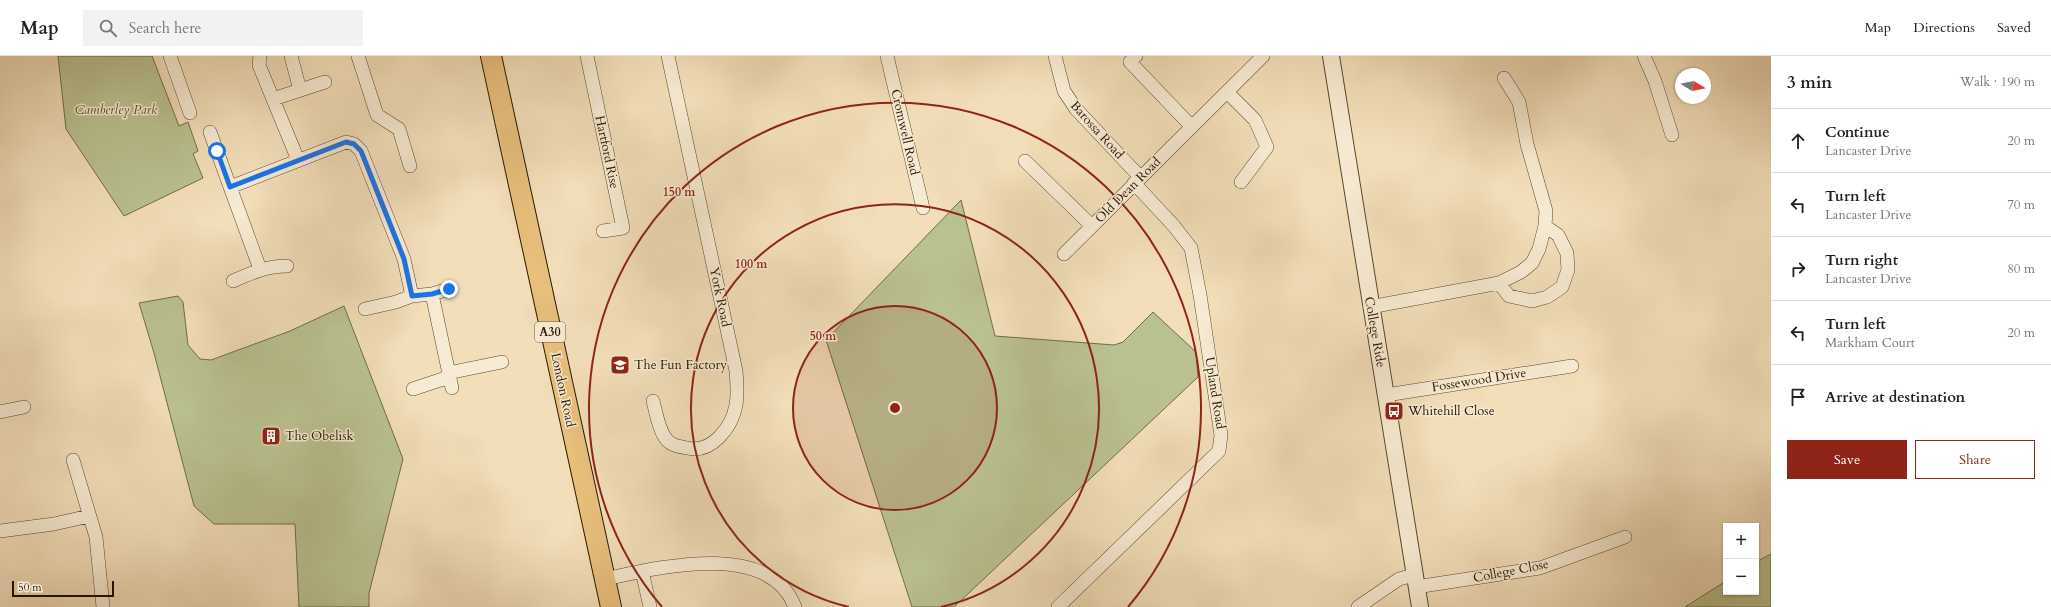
<!DOCTYPE html>
<html lang="en">
<head>
<meta charset="utf-8">
<style>
	body { margin:0; font-family:Cardo,serif; background:#f2f2f2; color:#222 }
	.controls { position:absolute; right:12px; bottom:12px; display:grid; overflow:hidden; border-radius:0px; box-shadow:0 1px 3px #0004 }
	.controls button { width:36px; height:36px; display:grid; place-items:center; padding:0; border:0; border-bottom:1px solid #e0e0e0; background:#fff; color:#222; font:20px sans-serif }
	.compass { position:absolute; left:1675px; top:12px; width:36px; height:36px; border-radius:50%; background:#fff; box-shadow:0 1px 3px #0004; rotate:100deg }
	.scale { position:absolute; left:12px; bottom:10px; width:102px; box-sizing:border-box; padding-left:4px; border:2px solid #271600; border-top:0; font-size:11px; line-height:14px; white-space:nowrap; color:#271600; -webkit-text-stroke:3px #f7ead2; paint-order:stroke }
	.stop { position:absolute; width:12px; height:12px; margin:-9px; border:3px solid #1a73e8; border-radius:50%; background:#fff }
	.stop.end { background:#1a73e8; border-color:#fff; box-shadow:0 1px 4px #0008 }
	.list { margin:0; padding:0; list-style:none }
	h2 { display:flex; justify-content:space-between; align-items:center; height:52px; margin:0; padding:0 16px; font-size:17px }
	h2 small { font-size:13px; font-weight:400; color:#767676 }
	.list li { display:grid; grid-template-columns:26px 1fr auto; gap:12px; align-items:center; box-sizing:border-box; height:64px; padding:0 16px; border-top:1px solid #e0e0e0 }
	.list b { display:block; font-size:15px; white-space:nowrap }
	.list p { margin:0; font-size:13px; white-space:nowrap; color:#767676 }
	.list em { font-size:13px; font-style:normal; color:#767676 }
	.actions { display:flex; gap:8px; padding:12px 16px }
	.actions a { flex:1; padding:9px 0; border:1px solid #8f2418; border-radius:0px; text-align:center; font-size:14px; color:#8f2418 }
	.actions .main { background:#8f2418; color:#fff }
	.icon { flex:none; width:22px; height:22px; fill:none; stroke:currentColor; stroke-width:2; stroke-linecap:round; stroke-linejoin:round }
	.map { position:relative; flex:none; width:1771px; height:551px; overflow:hidden }
	header { display:flex; align-items:center; gap:24px; box-sizing:border-box; height:56px; padding:0 20px; background:#fff; border-bottom:1px solid #e0e0e0 }
	header strong { font-size:19px }
	nav { display:flex; gap:22px; margin-inline-start:auto; font-size:14px }
	.search { width:280px; height:36px; background:#f2f2f2; display:flex; align-items:center; gap:10px; box-sizing:border-box; padding:0 14px; border-radius:0px; color:#767676; font-size:15px }
	main { display:flex }
	aside { flex:1; background:#fff }
	.map>svg:first-child { display:block }
</style>
</head>
<body>
<header>
<strong>Map</strong>
<div class="search"><svg class="icon" aria-label="search" viewBox="0 0 24 24"><circle cx="10" cy="10" r="6"/><path d="M15 15l6 6"/></svg>Search here</div>
<nav><a>Map</a><a>Directions</a><a>Saved</a></nav>
</header>
<main>
<div class="map">
<svg width="1771" height="551" viewBox="0 0 1771 551">
	<rect width="100%" height="100%" fill="#f2deb9"/>
	<filter id="stains"><feTurbulence type="fractalNoise" baseFrequency=".005" numOctaves="4"/><feColorMatrix values="0 0 0 0 .2 0 0 0 0 .09 0 0 0 0 .02 0 0 0 .5 -.17"/></filter>
	<radialGradient id="worn" r=".72"><stop offset=".6" stop-color="#630" stop-opacity="0"/><stop offset="1" stop-color="#630" stop-opacity=".3"/></radialGradient>
	<path fill="#bac190" stroke="#706c48" d="M58 0H152L179 70 188 66 198 95 193 98 203 122 124 160 66 73Z
		M961 144 995 280 1114 289 1123 286 1153 256 1196 296 1198 321 954 551H912L826 284Z
		M178 240 183 246 188 289 200 303 211 304 290 275 344 250 403 403 369 537V551H299L295 468H214L194 450 154 297 139 247Z
		M1771 498V551H1685L1726 525V536H1756V506Z"/>
	<g fill="none" stroke-linecap="round" stroke-linejoin="round">
		<defs>
			<path id="minor" d="M170 0 190 57
				M260 0 259 9 298 104
				M291 0 300 34
				M358 0 377 59 399 73 410 110
				M587 0 623 172 603 175
				M887 0 923 152
				M1055 0 1064 35 1076 53 1140 121
				M1136 0 1130 6 1191 70
				M1644 0 1655 25 1672 79
				M1228 37 1255 64 1267 91 1241 126
				M273 43 325 26
				M210 76 260 213
				M1025 105 1092 170
				M230 131 346 86 354 88 361 95 404 203 412 240
				M1064 198 1263 0
				M233 225C251 217 267 210 287 210
				M1499 227 1509 240 1532 245 1547 241 1562 231 1568 214 1567 197 1558 179 1545 170
				M432 238 452 332
				M1370 251 1499 227 1521 216 1532 207 1539 193 1545 170 1546 155 1527 88 1519 46 1504 22
				M365 253 396 246 412 240 432 238 449 233
				M448 317 502 306
				M413 333 449 321
				M1386 339 1572 310
				M653 345C656 356 658 370 664 380 669 389 677 390 687 392 712 398 732 371 736 349 738 338 737 326 736 315L668 0
				M0 356 24 351
				M73 404 96 481 103 551
				M0 475 54 468 89 460
				M642 515 650 551
				M605 523C657 512 769 483 795 551
				M1416 531 1540 512 1625 481
				M1058 551 1219 395 1221 379 1200 239 1191 192 1174 170 1134 127
				M1358 551 1399 523 1414 519"/>
			<path id="tertiary" d="M1331 0 1420 551"/>
			<path id="primary" d="M491 0 611 551"/>
		</defs>
		<use href="#minor" stroke="#5a482e" stroke-width="14"/>
		<use href="#tertiary" stroke="#5a482e" stroke-width="18"/>
		<use href="#primary" stroke="#271600" stroke-width="22"/>
		<use href="#minor" stroke="#f7ead2" stroke-width="13"/>
		<use href="#tertiary" stroke="#f7ead2" stroke-width="16"/>
		<use href="#primary" stroke="#e9bf7c" stroke-width="20"/>
	</g>
	<g fill="none" stroke-linecap="round" stroke-linejoin="round">
		<path stroke="#1a73e8" stroke-width="5" d="M217 95 230 131 346 86 354 88 361 95 404 203 412 240 432 238 449 233"/>
	</g>
	<circle cx="895" cy="352" r="102" fill="#8f2418" fill-opacity=".12"/>
	<g fill="none" stroke="#8f2418" stroke-width="2">
		<circle cx="895" cy="352" r="102"/>
		<path d="M849 551A204 204 0 1 1 941 551"/>
		<path d="M662 551A306 306 0 1 1 1128 551"/>
	</g>
	<defs>
		<symbol id="school-square" viewBox="-11 -11 22 22"><rect x="-9" y="-9" width="18" height="18" rx="4" fill="#8f2418" stroke="#f7ead2"/><path d="M0-5L7-2L0 1L-7-2ZM-4 1L0 2.5L4 1V4Q0 6-4 4Z" fill="#fff"/></symbol>
		<symbol id="bus-square" viewBox="-11 -11 22 22"><rect x="-9" y="-9" width="18" height="18" rx="4" fill="#8f2418" stroke="#f7ead2"/><path d="M-5-6H5V4H4V6H2V4H-2V6H-4V4H-5ZM-3.5-4V0h7V-4ZM-3.5 1.2v1.5H-2V1.2ZM2 1.2v1.5H3.5V1.2Z" fill="#fff"/></symbol>
		<symbol id="building-square" viewBox="-11 -11 22 22"><rect x="-9" y="-9" width="18" height="18" rx="4" fill="#8f2418" stroke="#f7ead2"/><path d="M-4-6H4V6H1V3H-1V6H-4ZM-2.5-4.3h1.7v1.8h-1.7ZM.8-4.3h1.7v1.8H.8ZM-2.5-1h1.7V.8h-1.7ZM.8-1h1.7V.8H.8Z" fill="#fff"/></symbol>
	</defs>
	<g fill-rule="evenodd">
		<use href="#school-square" x="609" y="298" width="22" height="22"/>
		<use href="#bus-square" x="1383" y="344" width="22" height="22"/>
		<use href="#building-square" x="260" y="369" width="22" height="22"/>
	</g>
	<g text-anchor="middle" dominant-baseline="central" stroke-width="3" stroke-linejoin="round" paint-order="stroke">
		<rect fill="#f7ead2" stroke="#65563f" stroke-width="1" x="535" y="266" width="30" height="20" rx="3"/>
		<g font-size="12" font-weight="bold" fill="#271600">
			<text x="550" y="276">A30</text>
		</g>
		<g font-size="13" font-style="italic" fill="#5a5232" stroke="#f7ead2">
			<text x="116" y="54">Camberley Park</text>
		</g>
		<g font-size="13" fill="#271600" stroke="#f7ead2">
			<text transform="translate(1097 74) rotate(48)">Barossa Road</text>
			<text transform="translate(905 76) rotate(77)">Cromwell Road</text>
			<text transform="translate(607 96) rotate(78)">Hartford Rise</text>
			<text transform="translate(1128 134) rotate(-45)">Old Dean Road</text>
			<text transform="translate(720 241) rotate(78)">York Road</text>
			<text transform="translate(1375 276) rotate(80)">College Ride</text>
			<text transform="translate(1479 324) rotate(-9)">Fossewood Drive</text>
			<text transform="translate(563 334) rotate(78)">London Road</text>
			<text transform="translate(1215 337) rotate(81)">Upland Road</text>
			<text transform="translate(1511 515) rotate(-11)">College Close</text>
		</g>
		<g font-size="13" fill="#271600" stroke="#f7ead2" text-anchor="start">
			<text x="634" y="309">The Fun Factory</text>
			<text x="1408" y="355">Whitehill Close</text>
			<text x="285" y="380">The Obelisk</text>
		</g>
	</g>
	<circle cx="895" cy="352" r="6" fill="#8f2418" stroke="#f7ead2" stroke-width="2"/>
	<g font-size="12" text-anchor="middle" font-weight="bold" fill="#8f2418" stroke="#f7ead2" stroke-width="3" stroke-linejoin="round" paint-order="stroke">
		<text x="679" y="140">150 m</text>
		<text x="751" y="212">100 m</text>
		<text x="823" y="284">50 m</text>
	</g>
	<rect width="100%" height="100%" filter="url(#stains)"/>
	<rect width="100%" height="100%" fill="url(#worn)"/>
</svg>
<div class="controls">
<button>+</button>
<button>−</button>
</div>
<svg class="compass" viewBox="-18 -18 36 36"><path d="M0-13l5 13h-10z" fill="#e53935"/><path d="M0 13l5-13h-10z" fill="#767676"/></svg>
<div class="scale">50 m</div>
<div class="stop" style="left:217px;top:95px"></div>
<div class="stop end" style="left:449px;top:233px"></div>
</div>
<aside>
<h2>3 min<small>Walk · 190 m</small></h2>
<ul class="list">
<li><svg class="icon" aria-label="ahead" viewBox="0 0 24 24"><path d="M12 20V5M6 11l6-6 6 6"/></svg><div><b>Continue</b><p>Lancaster Drive</p></div><em>20 m</em></li>
<li><svg class="icon" aria-label="left" viewBox="0 0 24 24"><path d="M17 20v-9H6M10 6l-5 5 5 5"/></svg><div><b>Turn left</b><p>Lancaster Drive</p></div><em>70 m</em></li>
<li><svg class="icon" aria-label="right" viewBox="0 0 24 24"><path d="M7 20v-9h11M14 6l5 5-5 5"/></svg><div><b>Turn right</b><p>Lancaster Drive</p></div><em>80 m</em></li>
<li><svg class="icon" aria-label="left" viewBox="0 0 24 24"><path d="M17 20v-9H6M10 6l-5 5 5 5"/></svg><div><b>Turn left</b><p>Markham Court</p></div><em>20 m</em></li>
<li><svg class="icon" aria-label="arrive" viewBox="0 0 24 24"><path d="M6 21V4h12l-3 4 3 4H6"/></svg><div><b>Arrive at destination</b></div></li>
</ul>
<div class="actions"><a class="main">Save</a><a>Share</a></div>
</aside>
</main>
</body>
</html>
